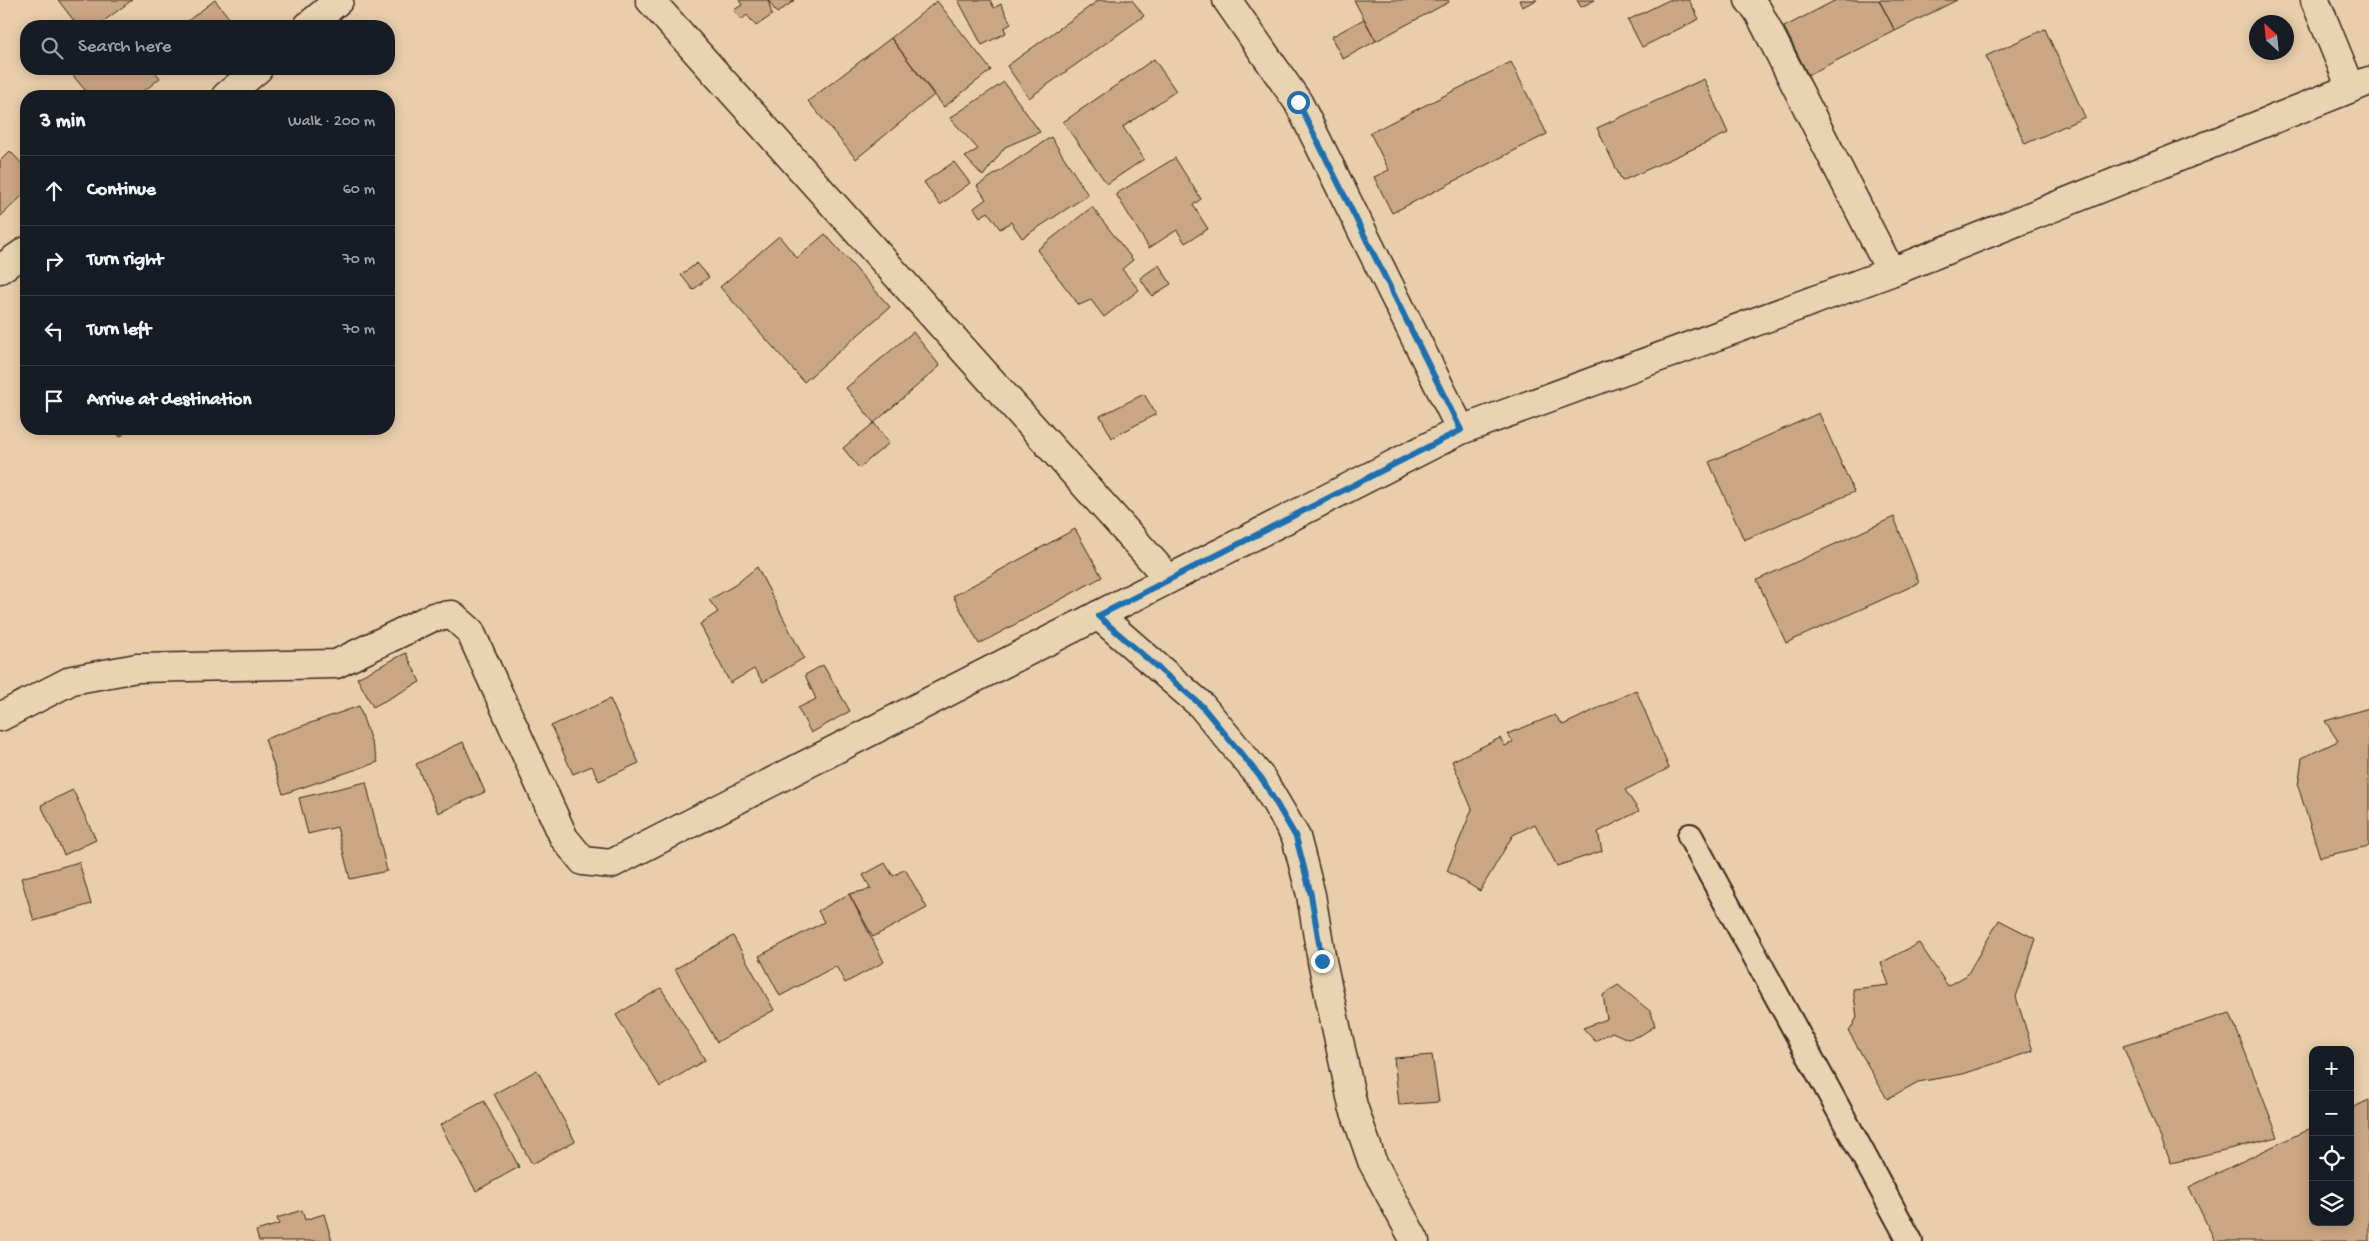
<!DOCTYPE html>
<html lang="en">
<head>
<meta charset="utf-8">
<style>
	body { margin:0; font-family:"Gochi Hand",sans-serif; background:#242831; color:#f1f3f6 }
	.controls { position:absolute; right:15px; bottom:15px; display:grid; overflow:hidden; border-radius:10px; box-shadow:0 2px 12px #0003 }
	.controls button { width:45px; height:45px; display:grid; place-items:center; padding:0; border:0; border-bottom:1px solid #363941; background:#171b24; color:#f1f3f6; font:25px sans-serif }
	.compass { position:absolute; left:2249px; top:15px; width:45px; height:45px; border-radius:50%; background:#171b24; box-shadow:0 2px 12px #0003; rotate:333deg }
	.stop { position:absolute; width:15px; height:15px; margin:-11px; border:4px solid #1f6fb2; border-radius:50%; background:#fff }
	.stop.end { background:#1f6fb2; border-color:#fff; box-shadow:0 1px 5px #0008 }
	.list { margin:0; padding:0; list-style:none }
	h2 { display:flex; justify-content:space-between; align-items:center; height:65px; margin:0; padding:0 20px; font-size:21px }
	h2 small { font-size:16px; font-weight:400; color:#9ea1a6 }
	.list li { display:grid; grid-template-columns:32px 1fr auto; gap:15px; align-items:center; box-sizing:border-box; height:70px; padding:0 20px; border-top:1px solid #363941 }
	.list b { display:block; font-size:19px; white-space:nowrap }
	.list em { font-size:16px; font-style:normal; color:#9ea1a6 }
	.icon { flex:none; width:28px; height:28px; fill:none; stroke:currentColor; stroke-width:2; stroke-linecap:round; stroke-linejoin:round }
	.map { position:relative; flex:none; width:2369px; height:1241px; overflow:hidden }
	.search { position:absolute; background:#171b24; box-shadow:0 2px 12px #0003; left:20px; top:20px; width:375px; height:55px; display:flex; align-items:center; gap:12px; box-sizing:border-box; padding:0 18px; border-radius:20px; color:#9ea1a6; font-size:19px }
	.panel { position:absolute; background:#171b24; box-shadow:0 2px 12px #0003; left:20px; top:90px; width:375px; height:345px; border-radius:20px }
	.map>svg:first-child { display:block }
</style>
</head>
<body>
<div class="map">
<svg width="2369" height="1241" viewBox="0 0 2369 1241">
	<rect width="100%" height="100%" fill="#e8ceaa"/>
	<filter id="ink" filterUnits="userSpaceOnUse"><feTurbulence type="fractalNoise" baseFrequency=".02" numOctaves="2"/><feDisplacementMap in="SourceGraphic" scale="10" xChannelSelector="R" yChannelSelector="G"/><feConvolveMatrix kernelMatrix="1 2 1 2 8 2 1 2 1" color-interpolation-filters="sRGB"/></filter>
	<g filter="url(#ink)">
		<path fill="#caa683" stroke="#3b2a1e" d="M58 0H132L97 26H78Z
			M215 0 233 23 230 26H181Z
			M739 0H795L777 13 768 0 772 15 756 26 747 15 741 20 734 10 742 5Z
			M958 0H990L994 8 1001 4 1011 24 1004 28 1006 33 982 45Z
			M1099 0H1132L1144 16 1029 98 1007 66Z
			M1354 0H1448L1449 2 1376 41Z
			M1519 0H1537L1522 7Z
			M1577 0H1595L1581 7Z
			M1669 0H1689L1699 19 1642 47 1628 20Z
			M1836 0H1879L1895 31 1808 75 1784 27Z
			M1879 0H1957L1895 31Z
			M937 1 991 70 944 107 891 38Z
			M1364 19 1376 41 1343 59 1331 37Z
			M2045 29 2085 117 2025 144 1986 56Z
			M891 38 934 95 856 159 808 101Z
			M1154 59 1176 91 1123 127 1144 159 1107 184 1063 122Z
			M1511 62 1547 134 1392 213 1374 177 1389 170 1370 133Z
			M74 69H153L160 78 138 96H90L70 72Z
			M1704 79 1728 133 1622 181 1597 128Z
			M1004 82 1040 132 1005 147 983 176 965 157 978 149 950 118Z
			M1051 137 1088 195 1022 238 1011 222 1000 229 988 212 980 217 974 208 986 199 977 186Z
			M10 151 26 168V192L0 217V161Z
			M1175 158 1201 199 1193 205 1208 229 1185 243 1177 230 1149 248 1116 194Z
			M954 162 970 183 940 205 924 182Z
			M1092 207 1133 260 1122 269 1139 290 1104 317 1091 300 1079 305 1037 250Z
			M825 234 890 307 804 382 720 287 779 236 797 258Z
			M697 263 709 277 693 290 681 275Z
			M1159 265 1171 284 1152 296 1140 278Z
			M913 332 940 366 874 423 846 388Z
			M1144 394 1156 414 1112 438 1100 416Z
			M1819 413 1854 492 1744 540 1709 462Z
			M874 423 889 443 859 468 843 448Z
			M113 429H130L120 437Z
			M1894 517 1919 583 1786 643 1757 580Z
			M1075 529 1102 577 979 644 953 596Z
			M757 567 804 658 763 682 754 669 730 683 700 624 718 612 709 600 735 585Z
			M406 653 420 682 373 707 357 678Z
			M823 665 850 711 811 733 798 708 816 699 805 675Z
			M1636 690 1669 768 1625 790 1639 811 1598 832 1602 851 1557 866 1535 824 1513 835 1480 891 1447 871 1472 809 1452 761 1500 738 1505 746 1513 742 1507 734 1555 715 1563 725Z
			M610 699 639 763 599 781 592 766 573 774 551 726Z
			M359 706 378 762 283 794 265 739Z
			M2369 708V846L2320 857 2298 786 2302 758 2338 741 2325 721Z
			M463 742 485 792 438 813 416 764Z
			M366 782 387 871 350 879 337 827 308 834 299 798Z
			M73 790 96 840 64 855 41 805Z
			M79 862 91 904 34 921 21 878Z
			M885 863 893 876 905 869 927 908 873 937 849 894 871 889 863 875Z
			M849 894 884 962 845 983 836 966 780 996 759 956 824 922 818 911Z
			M1999 920 2036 939 2016 997 2033 1051 1963 1074 1918 1082 1887 1099 1849 1032 1857 1017 1853 989 1889 985 1881 963 1919 943 1948 986 1967 975Z
			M733 936 774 1010 717 1042 675 969Z
			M1618 985 1651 1012 1655 1026 1641 1035 1628 1039 1612 1032 1595 1041 1583 1028 1607 1019 1603 995Z
			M661 988 705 1060 660 1087 616 1015Z
			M2230 1013 2278 1137 2171 1163 2123 1046Z
			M1432 1055 1439 1102 1399 1105 1394 1058Z
			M537 1070 575 1141 532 1164 494 1094Z
			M2369 1100V1241H2215L2189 1187 2313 1127V1222H2350V1109Z
			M484 1101 519 1167 476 1191 440 1125Z
			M302 1210 305 1220 324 1214 332 1241H259L256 1231 279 1224 277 1218Z"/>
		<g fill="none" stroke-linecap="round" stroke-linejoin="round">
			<defs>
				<path id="lane" d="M1690 836 1910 1241"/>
				<path id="street" d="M650 0 1169 579
					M1227 0 1298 102 1461 430
					M1749 0 1758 11 1891 272
					M2315 0 2351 88
					M308 26 339 0
					M226 96 258 69
					M0 269 26 251
					M1098 615 1201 705 1262 779 1296 837 1311 895 1322 961 1353 1106 1372 1161 1415 1241
					M0 717 72 680 137 668 336 664 433 617 452 615 470 631 564 838 583 861 611 864 1461 430 1891 272 2369 81"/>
			</defs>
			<use href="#lane" stroke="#3b2a1e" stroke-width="28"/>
			<use href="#street" stroke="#3b2a1e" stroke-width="31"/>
			<use href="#lane" stroke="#e8d4b2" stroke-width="24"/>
			<use href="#street" stroke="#e8d4b2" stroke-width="28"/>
		</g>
	</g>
	<g fill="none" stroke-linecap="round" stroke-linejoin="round" filter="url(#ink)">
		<path stroke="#1f6fb2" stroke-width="6" d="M1298 102 1461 430 1098 616 1201 705 1262 779 1296 837 1311 895 1322 961"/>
	</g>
</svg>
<div class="controls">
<button>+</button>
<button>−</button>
<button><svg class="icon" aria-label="locate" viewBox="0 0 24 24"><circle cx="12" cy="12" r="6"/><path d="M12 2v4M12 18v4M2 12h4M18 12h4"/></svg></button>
<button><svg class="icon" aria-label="layers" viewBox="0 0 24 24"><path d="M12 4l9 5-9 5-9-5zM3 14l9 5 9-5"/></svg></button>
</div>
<svg class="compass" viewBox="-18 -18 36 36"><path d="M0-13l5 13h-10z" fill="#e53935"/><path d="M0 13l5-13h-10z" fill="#9ea1a6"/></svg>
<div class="stop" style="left:1298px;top:102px"></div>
<div class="stop end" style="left:1322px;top:961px"></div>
<div class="search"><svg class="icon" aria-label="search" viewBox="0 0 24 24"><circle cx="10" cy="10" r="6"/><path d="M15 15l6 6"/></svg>Search here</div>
<section class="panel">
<h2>3 min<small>Walk · 200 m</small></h2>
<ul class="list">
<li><svg class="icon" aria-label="ahead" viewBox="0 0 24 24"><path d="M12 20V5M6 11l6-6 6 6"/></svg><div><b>Continue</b></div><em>60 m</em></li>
<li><svg class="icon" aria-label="right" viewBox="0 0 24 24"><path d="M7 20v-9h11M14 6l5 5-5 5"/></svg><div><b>Turn right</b></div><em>70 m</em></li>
<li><svg class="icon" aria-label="left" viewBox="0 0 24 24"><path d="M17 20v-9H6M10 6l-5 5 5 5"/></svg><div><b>Turn left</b></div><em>70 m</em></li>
<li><svg class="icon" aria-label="arrive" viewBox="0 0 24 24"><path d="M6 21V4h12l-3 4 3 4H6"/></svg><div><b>Arrive at destination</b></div></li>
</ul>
</section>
</div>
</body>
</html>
